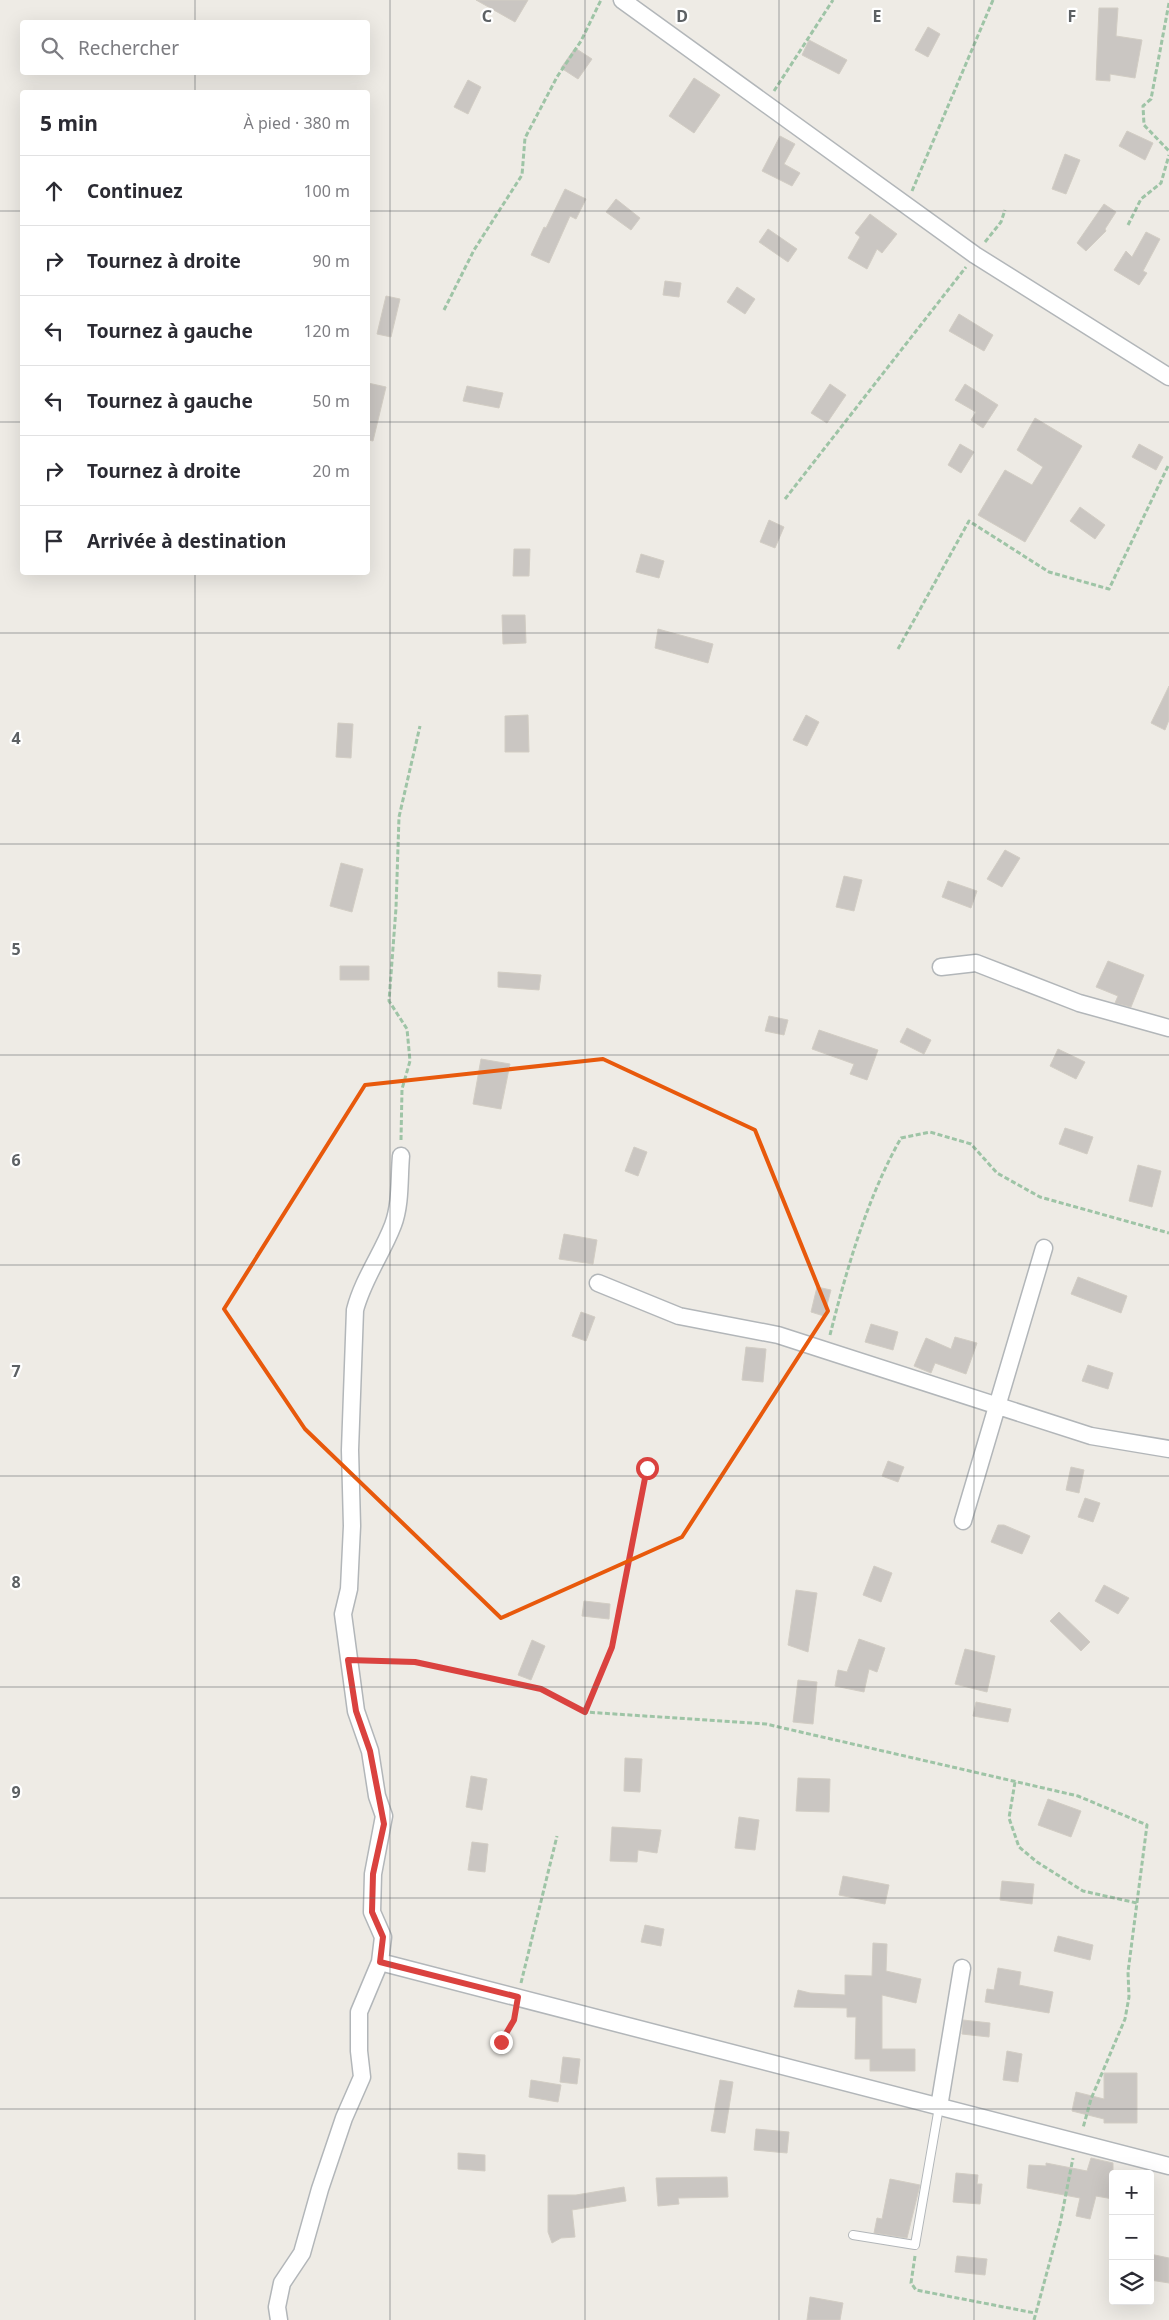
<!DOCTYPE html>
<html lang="fr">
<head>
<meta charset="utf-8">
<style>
	body { margin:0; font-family:"Noto Sans",sans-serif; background:#f7f7f7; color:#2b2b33 }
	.controls { position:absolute; right:15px; bottom:15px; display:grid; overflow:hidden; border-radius:5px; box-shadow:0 5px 20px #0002 }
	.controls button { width:45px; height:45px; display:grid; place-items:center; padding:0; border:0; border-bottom:1px solid #e1e1e2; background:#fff; color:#2b2b33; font:25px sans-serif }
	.stop { position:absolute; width:15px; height:15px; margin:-11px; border:4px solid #da423f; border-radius:50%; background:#fff }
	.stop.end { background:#da423f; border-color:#fff; box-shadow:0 1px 5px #0008 }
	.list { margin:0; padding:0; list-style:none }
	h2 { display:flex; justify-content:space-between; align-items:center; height:65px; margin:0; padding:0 20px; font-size:21px }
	h2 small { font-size:16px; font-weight:400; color:#7c7c81 }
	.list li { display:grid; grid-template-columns:32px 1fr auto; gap:15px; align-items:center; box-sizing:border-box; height:70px; padding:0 20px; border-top:1px solid #e1e1e2 }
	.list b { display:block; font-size:19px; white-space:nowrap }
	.list em { font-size:16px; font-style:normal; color:#7c7c81 }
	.icon { flex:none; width:28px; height:28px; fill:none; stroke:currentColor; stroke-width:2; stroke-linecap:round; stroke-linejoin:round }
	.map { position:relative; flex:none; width:1169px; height:2320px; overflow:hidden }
	.search { position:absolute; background:#fff; box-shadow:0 5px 20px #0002; left:20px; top:20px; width:350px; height:55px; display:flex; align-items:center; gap:12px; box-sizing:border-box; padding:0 18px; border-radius:5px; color:#7c7c81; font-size:19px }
	.panel { position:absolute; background:#fff; box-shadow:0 5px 20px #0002; left:20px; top:90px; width:350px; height:485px; border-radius:5px }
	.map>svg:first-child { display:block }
</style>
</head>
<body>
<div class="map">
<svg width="1169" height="2320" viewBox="0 0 1169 2320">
	<rect width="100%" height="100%" fill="#eeebe5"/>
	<path fill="#cac6c2" stroke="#d2cdc4" d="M476 0H528L515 22Z
		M1099 8H1118L1116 36 1142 40 1135 78 1110 74V81L1096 80Z
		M928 27 940 34 928 57 915 50Z
		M809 40 847 60 839 74 802 55Z
		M575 48 592 59 578 79 561 68Z
		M694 78 720 95 694 133 669 116Z
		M468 80 481 87 468 114 454 107Z
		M1127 131 1153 143 1145 160 1119 146Z
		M780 136 795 144 784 164 800 173 792 186 762 171Z
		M1065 154 1080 160 1066 194 1052 189Z
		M565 189 586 199 576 219 570 216 549 263 531 255 544 227 546 228Z
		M616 199 640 218 631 230 606 212Z
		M1104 204 1116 212 1105 229 1106 231 1086 251 1077 243Z
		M870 214 897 234 882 253 877 249 867 269 848 258 860 237 855 233Z
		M768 229 797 249 788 262 759 242Z
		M1146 232 1160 239 1143 271 1147 273 1139 285 1114 270 1126 251 1132 257Z
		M665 281 681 283 679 297 663 295Z
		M737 287 755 299 745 314 727 302Z
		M386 296 400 299 391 337 377 334Z
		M959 314 993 335 984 351 949 331Z
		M368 383 386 387 373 441 368 440Z
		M830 384 846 395 827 423 811 413Z
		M965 384 998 405 983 428 971 420 976 412 955 400Z
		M467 386 503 393 499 408 463 401Z
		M1035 418 1082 446 1025 542 978 515 1005 470 1032 485 1043 467 1017 450Z
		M960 444 974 452 961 473 948 465Z
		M1139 444 1163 457 1156 470 1132 457Z
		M1080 507 1105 525 1095 539 1070 521Z
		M769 520 784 527 775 548 760 542Z
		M514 549H530L529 576H513Z
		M641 554 664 561 659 578 636 572Z
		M502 615H525L526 643 503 644Z
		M658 629 713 644 708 663 655 648Z
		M1169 686V720L1165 730 1151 723Z
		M528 715 529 752H505V716Z
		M806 715 819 722 807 746 793 740Z
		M338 723 353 724 351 758 336 757Z
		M1005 850 1020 858 1002 887 987 879Z
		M341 863 363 869 352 912 330 906Z
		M844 876 862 880 854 911 836 907Z
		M948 881 977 891 971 908 942 897Z
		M1108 961 1144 975 1131 1007 1115 1003 1118 996 1096 987Z
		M340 966H369V980H340Z
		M498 972 541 975 539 990 498 987Z
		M769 1016 788 1020 784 1035 765 1031Z
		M907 1028 931 1040 924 1054 900 1042Z
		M819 1030 878 1050 867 1080 850 1074 854 1064 812 1049Z
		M1058 1049 1085 1062 1076 1079 1050 1066Z
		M481 1059 510 1064 501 1109 473 1104Z
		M1065 1128 1093 1137 1087 1154 1059 1144Z
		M634 1147 647 1152 638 1176 625 1171Z
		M1138 1165 1161 1171 1152 1207 1129 1201Z
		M564 1234 597 1240 593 1264 559 1259Z
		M1078 1277 1127 1296 1121 1313 1071 1294Z
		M817 1287 831 1290 824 1316 811 1312Z
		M581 1312 595 1317 586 1341 572 1336Z
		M871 1324 898 1332 893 1350 865 1342Z
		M955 1337 977 1343 966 1374 935 1363 931 1373 914 1366 926 1338 951 1349Z
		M746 1347 766 1349 763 1382 742 1380Z
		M1088 1365 1113 1373 1108 1389 1082 1381Z
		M888 1461 904 1467 898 1482 882 1476Z
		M1071 1467 1084 1470 1079 1493 1066 1490Z
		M1085 1498 1100 1503 1093 1522 1078 1517Z
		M998 1525H1004L1030 1536 1022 1554 991 1542Z
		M874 1566 892 1573 881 1602 863 1595Z
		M1104 1585 1129 1598 1118 1614 1095 1601Z
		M796 1590 817 1593 808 1652 788 1645Z
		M584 1601 610 1604 609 1619 582 1616Z
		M1059 1612 1090 1642 1081 1651 1050 1621Z
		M859 1639 885 1648 877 1672 869 1669 864 1692 835 1686 838 1670 847 1672Z
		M532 1640 545 1646 531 1680 518 1675Z
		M965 1649 995 1656 987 1692 955 1684Z
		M798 1680 817 1682 813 1724 793 1722Z
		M976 1702 1011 1709 1008 1722 973 1716Z
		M625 1758 642 1759 640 1792 624 1791Z
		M471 1776 487 1779 482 1810 466 1807Z
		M798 1778 830 1779 829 1812 796 1811Z
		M1048 1799 1081 1811 1071 1837 1038 1825Z
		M739 1817 759 1820 755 1850 735 1848Z
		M612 1827 661 1830 657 1853 638 1850 637 1862 610 1861Z
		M472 1842 488 1844 485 1872 468 1870Z
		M843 1876 889 1885 885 1904 839 1895Z
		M1002 1881 1034 1884 1032 1904 1000 1900Z
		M645 1925 664 1929 661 1946 641 1942Z
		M1058 1936 1093 1945 1090 1960 1054 1951Z
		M873 1943 887 1944 886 1971 921 1979 916 2003 882 1995V2049H915V2071H870V2059H855L856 2017H847V2008L794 2007 798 1990 810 1993 845 1995V1975L872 1976Z
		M998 1968 1021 1972 1019 1985 1053 1992 1049 2013 985 2002 987 1989 994 1990Z
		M963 2020 990 2023 989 2037 962 2034Z
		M1007 2051 1022 2054 1018 2082 1003 2080Z
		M563 2057 580 2059 577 2084 560 2082Z
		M1104 2073H1137V2123H1104V2119L1072 2111 1076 2092 1104 2099Z
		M531 2080 561 2085 558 2102 529 2097Z
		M720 2080 733 2082 725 2133 711 2131Z
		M756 2129 789 2132 787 2153 754 2150Z
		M458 2153 485 2155V2171L458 2169Z
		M1091 2158 1113 2163V2199L1096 2196 1090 2219 1076 2216 1080 2198 1027 2188 1029 2165 1046 2166V2163L1087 2171Z
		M956 2173 978 2175 977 2184H982L980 2204 953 2202Z
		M727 2177 728 2197 678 2198 679 2204 658 2206 656 2178Z
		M890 2179 920 2185 907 2238 874 2233 877 2218 882 2219Z
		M624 2187 626 2201 572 2210 575 2237 561 2238 552 2243 548 2232V2195H576Z
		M1150 2254 1169 2258V2283L1150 2280Z
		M957 2256 987 2259 985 2275 955 2272Z
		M810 2297 843 2303 840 2320H807Z"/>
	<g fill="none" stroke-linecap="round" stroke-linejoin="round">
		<defs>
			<path id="service" d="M853 2235 915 2245 939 2107"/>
			<path id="minor" d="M622 0 975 255 1169 377
				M941 967 976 963 1079 1003 1169 1028
				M598 1283 679 1316 778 1335 1091 1436 1169 1449
				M963 1521 1044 1248
				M380 1962 1169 2166
				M939 2107 962 1968
				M279 2320 277 2307 282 2283 302 2253 320 2189 344 2118 362 2077 359 2051V2012L380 1962 383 1937 372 1912 373 1874 384 1816 377 1796 370 1751 356 1711 343 1614 349 1589 352 1526 350 1450 355 1310C363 1279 382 1254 393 1225 401 1204 399 1178 401 1156"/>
		</defs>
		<use href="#service" stroke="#b2b6b9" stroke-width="10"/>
		<use href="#minor" stroke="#b2b6b9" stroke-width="19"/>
		<path stroke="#9ec4a6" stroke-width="3" stroke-dasharray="5 2.5" stroke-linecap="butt" d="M1169 3 1151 99 1143 106 1144 125 1169 151
			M774 91 833 0
			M912 191 993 0
			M1128 225 1141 199 1161 183 1169 155
			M985 242 1001 222 1005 210
			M444 310 474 250 522 175 525 138 557 77 581 41 601 0
			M785 499 966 267
			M898 649 969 521 1049 572 1109 589 1169 464
			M401 1140 402 1089 410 1061 407 1029 389 1001 396 908 399 817 420 726
			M830 1335C847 1268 867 1198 901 1138L930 1132 971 1144 997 1173 1040 1197 1169 1233
			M366 1660 415 1662 541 1689 585 1712 766 1724 1078 1796 1147 1825 1128 1972 1129 1997 1125 2019 1091 2099 1083 2128
			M585 1712 612 1647 647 1468
			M1015 1782 1009 1818 1019 1847 1037 1862 1083 1891 1137 1903
			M521 1983 557 1836
			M501 2041 514 2019 515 2013
			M915 2256 911 2283 916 2290 1035 2313
			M1034 2320 1060 2224 1073 2158"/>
		<use href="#service" stroke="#fff" stroke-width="8"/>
		<use href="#minor" stroke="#fff" stroke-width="16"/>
	</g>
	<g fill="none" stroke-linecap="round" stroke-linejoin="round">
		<path stroke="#da423f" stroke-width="6" d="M501 2042 514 2020 518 1997 380 1962 383 1937 372 1912 373 1874 384 1824 370 1751 356 1711 348 1660 415 1662 541 1689 585 1712 612 1647 647 1468"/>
	</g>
	<path fill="none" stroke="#e8590c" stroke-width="4" stroke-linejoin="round" d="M603 1059 755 1130 828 1311 682 1537 501 1618 305 1429 224 1309 365 1085Z"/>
	<path fill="none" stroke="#5d6164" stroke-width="1" stroke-opacity="0.55" d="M195 0V22M390 0V2320M585 0V2320M779 0V2320M974 0V2320M195 72V92M0 211H22M368 211H1169M0 422H22M368 422H1169M195 572V2320M0 633H1169M0 844H1169M0 1055H1169M0 1265H1169M0 1476H1169M0 1687H1169M0 1898H1169M0 2109H1169"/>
	<g font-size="16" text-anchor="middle" font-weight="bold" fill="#5d6164" stroke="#fff" stroke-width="4.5" stroke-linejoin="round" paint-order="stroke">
		<text x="487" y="22">C</text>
		<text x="682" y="22">D</text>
		<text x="877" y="22">E</text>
		<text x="1072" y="22">F</text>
		<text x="16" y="744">4</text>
		<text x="16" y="955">5</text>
		<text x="16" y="1166">6</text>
		<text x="16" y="1377">7</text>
		<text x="16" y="1588">8</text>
		<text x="16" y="1798">9</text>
	</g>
</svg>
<div class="controls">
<button>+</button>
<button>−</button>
<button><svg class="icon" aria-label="layers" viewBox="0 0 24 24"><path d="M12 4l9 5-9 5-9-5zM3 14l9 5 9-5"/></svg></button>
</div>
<div class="stop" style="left:647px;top:1468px"></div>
<div class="stop end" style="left:501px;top:2042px"></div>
<div class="search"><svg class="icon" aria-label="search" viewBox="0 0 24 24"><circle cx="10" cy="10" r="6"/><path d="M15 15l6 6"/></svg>Rechercher</div>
<section class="panel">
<h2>5 min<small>À pied · 380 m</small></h2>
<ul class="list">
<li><svg class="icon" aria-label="ahead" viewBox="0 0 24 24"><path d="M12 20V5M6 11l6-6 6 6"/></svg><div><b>Continuez</b></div><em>100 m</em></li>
<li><svg class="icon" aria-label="right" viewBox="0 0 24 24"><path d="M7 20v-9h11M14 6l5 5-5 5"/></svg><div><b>Tournez à droite</b></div><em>90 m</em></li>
<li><svg class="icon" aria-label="left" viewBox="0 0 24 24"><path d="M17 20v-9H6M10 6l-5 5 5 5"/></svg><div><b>Tournez à gauche</b></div><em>120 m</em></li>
<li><svg class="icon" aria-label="left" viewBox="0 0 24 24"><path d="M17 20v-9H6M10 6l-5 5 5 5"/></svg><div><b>Tournez à gauche</b></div><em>50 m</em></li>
<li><svg class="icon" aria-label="right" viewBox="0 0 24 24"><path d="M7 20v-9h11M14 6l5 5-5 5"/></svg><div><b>Tournez à droite</b></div><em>20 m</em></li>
<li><svg class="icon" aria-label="arrive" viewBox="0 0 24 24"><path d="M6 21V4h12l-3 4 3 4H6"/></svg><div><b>Arrivée à destination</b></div></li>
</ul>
</section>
</div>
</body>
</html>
